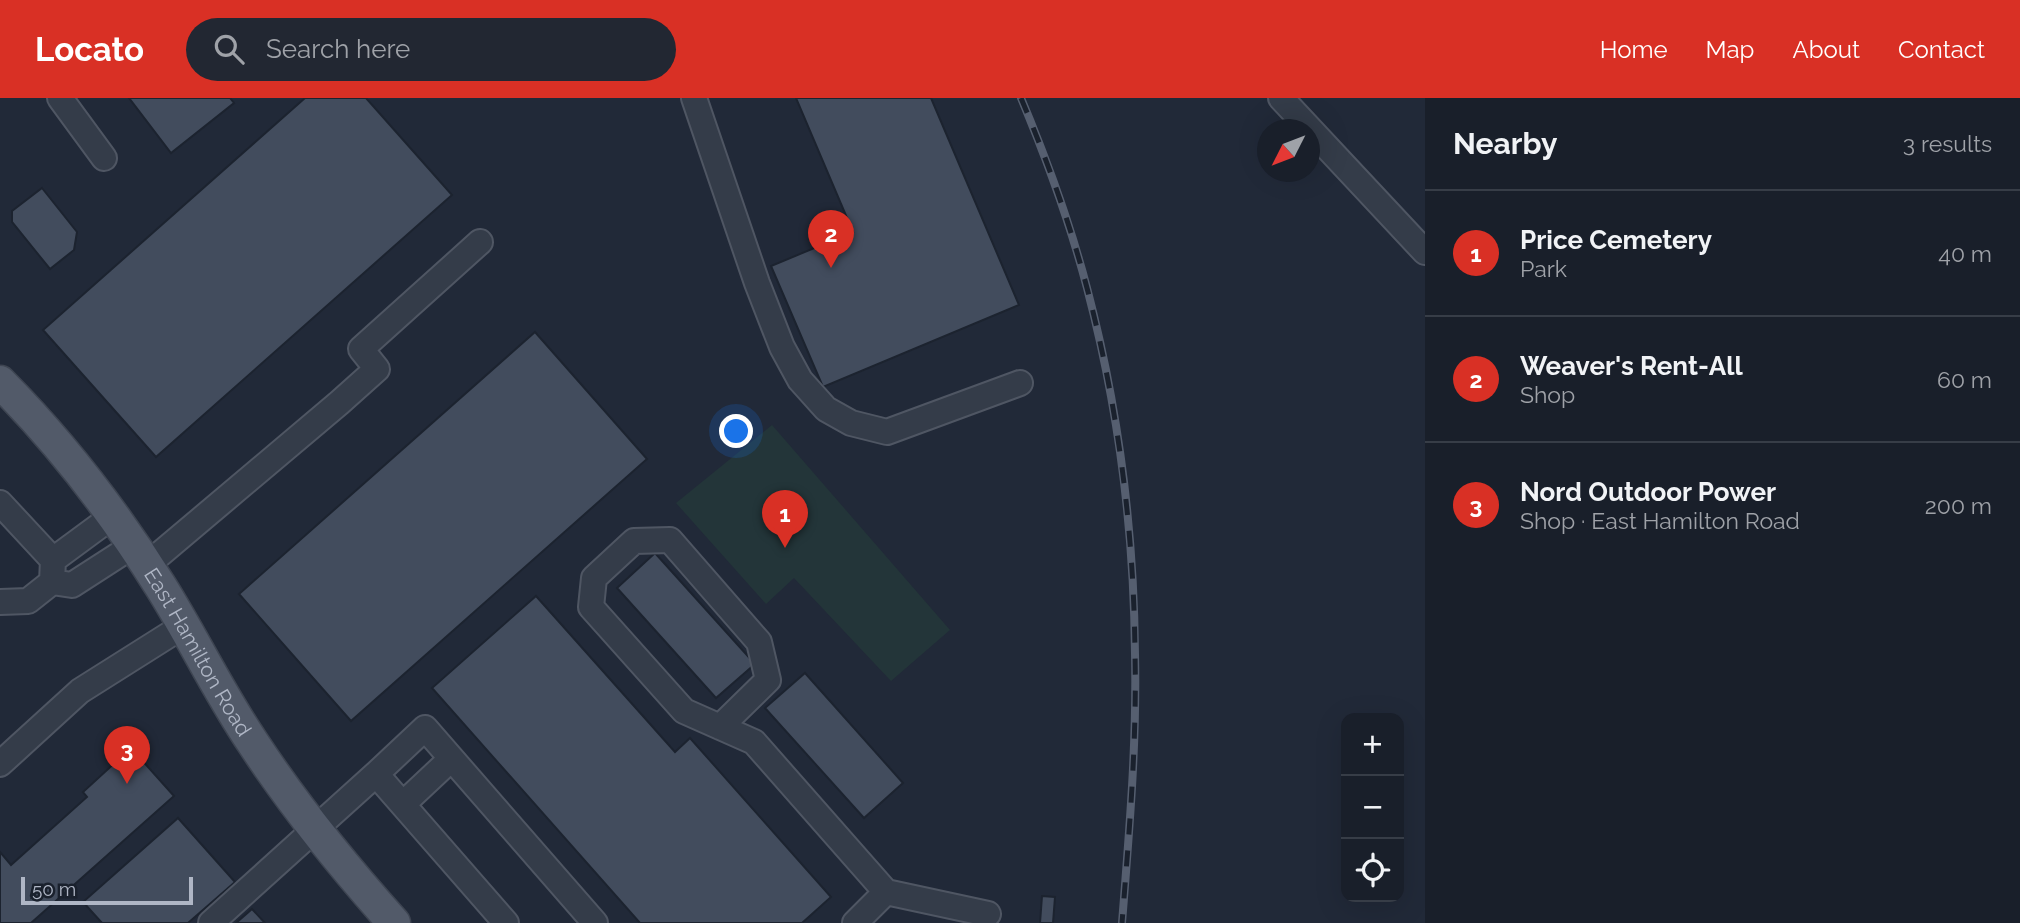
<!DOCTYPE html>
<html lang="en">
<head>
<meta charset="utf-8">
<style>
	body { margin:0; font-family:Raleway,sans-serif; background:#222732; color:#f1f3f6 }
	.controls { position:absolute; right:21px; bottom:21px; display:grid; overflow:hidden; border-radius:14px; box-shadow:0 7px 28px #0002 }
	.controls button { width:63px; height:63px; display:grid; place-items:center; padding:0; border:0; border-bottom:2px solid #373d47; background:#191f2a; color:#f1f3f6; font:35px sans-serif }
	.compass { position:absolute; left:1257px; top:21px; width:63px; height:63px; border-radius:50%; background:#191f2a; box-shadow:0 7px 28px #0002; rotate:228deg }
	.scale { position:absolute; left:21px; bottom:18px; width:172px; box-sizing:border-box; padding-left:7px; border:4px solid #afb6c5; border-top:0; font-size:19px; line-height:24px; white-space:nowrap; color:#afb6c5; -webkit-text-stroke:5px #1a212d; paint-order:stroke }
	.you { position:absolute; left:737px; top:334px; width:24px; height:24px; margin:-18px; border:5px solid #fff; border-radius:50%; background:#1a73e8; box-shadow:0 0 0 10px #1a73e833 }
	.badge { display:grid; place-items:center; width:46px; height:46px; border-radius:50%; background:#d93025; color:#fff; font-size:23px; font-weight:700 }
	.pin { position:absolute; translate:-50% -58px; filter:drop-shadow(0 2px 4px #0008) }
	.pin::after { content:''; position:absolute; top:37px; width:24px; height:21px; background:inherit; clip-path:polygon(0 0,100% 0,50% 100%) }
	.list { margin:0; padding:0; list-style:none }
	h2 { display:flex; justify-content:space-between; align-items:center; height:91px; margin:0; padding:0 28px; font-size:30px }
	h2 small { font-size:23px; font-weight:400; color:#9fa2a8 }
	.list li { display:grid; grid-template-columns:46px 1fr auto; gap:21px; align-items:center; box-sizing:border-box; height:126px; padding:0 28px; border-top:2px solid #373d47 }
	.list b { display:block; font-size:26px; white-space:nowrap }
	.list p { margin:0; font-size:23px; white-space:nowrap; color:#9fa2a8 }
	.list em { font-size:23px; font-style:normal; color:#9fa2a8 }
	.icon { flex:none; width:38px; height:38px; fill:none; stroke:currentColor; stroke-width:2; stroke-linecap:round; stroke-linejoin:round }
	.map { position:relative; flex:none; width:1425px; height:825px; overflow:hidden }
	header { display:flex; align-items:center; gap:42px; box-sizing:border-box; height:98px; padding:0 35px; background:#d93025; color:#fff }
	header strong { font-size:33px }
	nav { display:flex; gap:38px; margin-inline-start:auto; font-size:24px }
	.search { width:490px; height:63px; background:#222732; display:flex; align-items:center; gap:18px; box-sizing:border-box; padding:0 24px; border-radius:38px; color:#9fa2a8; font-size:26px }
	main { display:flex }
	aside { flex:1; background:#191f2a }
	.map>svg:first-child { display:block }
</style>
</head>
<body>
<header>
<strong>Locato</strong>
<div class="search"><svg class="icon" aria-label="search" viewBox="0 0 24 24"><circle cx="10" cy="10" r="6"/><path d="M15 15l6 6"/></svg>Search here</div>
<nav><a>Home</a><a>Map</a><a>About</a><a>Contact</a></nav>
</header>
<main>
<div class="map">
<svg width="1425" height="825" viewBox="0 0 1425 825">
	<rect width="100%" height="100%" fill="#212938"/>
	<path fill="#233539" d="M772 327 950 532 891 583 794 480 766 506 676 405Z"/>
	<path fill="#424c5d" stroke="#1c232f" stroke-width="2" d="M129 0H230L234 5 171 55Z
		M305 0H366L452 97 156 359 43 232Z
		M796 0H931L1019 207 823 289 771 168 853 134Z
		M42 90 77 134 74 152 50 171 12 124V113Z
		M535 234 647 361 351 623 239 496Z
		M655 455 755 566 716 600 617 490Z
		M536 498 675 654 690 640 831 799 802 825H640L432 590Z
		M805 575 903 685 864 720 765 610Z
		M131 650 174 698 31 825H0V754L11 767 87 699 83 694Z
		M178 720 235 784 188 825H102L83 804Z
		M1042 798 1055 799 1053 825H1040Z
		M252 811 265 825H236Z"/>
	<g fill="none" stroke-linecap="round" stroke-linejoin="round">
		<defs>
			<path id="minor" d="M60 0 104 60
				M694 0 757 185 782 249 800 282 826 311 851 325 887 334 1020 285
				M1281 0 1425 154
				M0 405 53 462
				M114 417 53 462 52 484 72 487 134 447
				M147 467 339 305 377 271 361 251 480 144
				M0 504 28 503 52 484
				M720 629 768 582 759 544 670 442 634 443 594 480 591 509 684 613 754 644 886 794 855 825
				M0 666 80 593 183 528
				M376 676 425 630 595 825
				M403 706 451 661
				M886 794 988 816
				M211 825 376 676 506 825"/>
			<g id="major">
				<path id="s1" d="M0 284C62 346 114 414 161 489 193 540 219 595 253 645 295 709 343 768 394 825"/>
			</g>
		</defs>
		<use href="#minor" stroke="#4f5663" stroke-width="28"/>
		<use href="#major" stroke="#3e4552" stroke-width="35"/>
		<use href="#minor" stroke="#343c49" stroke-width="24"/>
		<use href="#major" stroke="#525a69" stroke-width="32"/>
		<defs>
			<path id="rail" d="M1021 0C1047 62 1070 125 1087 190 1118 308 1134 433 1135 556 1137 646 1129 736 1122 825"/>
		</defs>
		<use href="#rail" stroke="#565f70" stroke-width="8"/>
		<use href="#rail" stroke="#1a212d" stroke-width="5" stroke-dasharray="16" stroke-linecap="butt"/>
	</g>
	<g text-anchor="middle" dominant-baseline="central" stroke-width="6" stroke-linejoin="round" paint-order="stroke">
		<g font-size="21" fill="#afb6c5" stroke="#1a212d">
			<text stroke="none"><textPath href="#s1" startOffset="336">East Hamilton Road</textPath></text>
		</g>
	</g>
</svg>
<div class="controls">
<button>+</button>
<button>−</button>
<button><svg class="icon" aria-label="locate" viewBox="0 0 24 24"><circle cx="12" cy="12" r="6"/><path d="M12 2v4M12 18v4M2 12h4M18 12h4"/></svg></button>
</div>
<svg class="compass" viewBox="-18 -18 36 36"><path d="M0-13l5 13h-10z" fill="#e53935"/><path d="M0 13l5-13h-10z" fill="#9fa2a8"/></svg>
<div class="scale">50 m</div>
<div class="you"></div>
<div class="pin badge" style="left:785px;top:450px">1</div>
<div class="pin badge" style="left:831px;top:170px">2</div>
<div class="pin badge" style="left:127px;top:686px">3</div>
</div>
<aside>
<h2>Nearby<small>3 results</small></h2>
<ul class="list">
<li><span class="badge">1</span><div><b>Price Cemetery</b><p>Park</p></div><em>40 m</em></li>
<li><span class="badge">2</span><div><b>Weaver's Rent-All</b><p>Shop</p></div><em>60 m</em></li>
<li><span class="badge">3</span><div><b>Nord Outdoor Power</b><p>Shop · East Hamilton Road</p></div><em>200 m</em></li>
</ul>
</aside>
</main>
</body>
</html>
